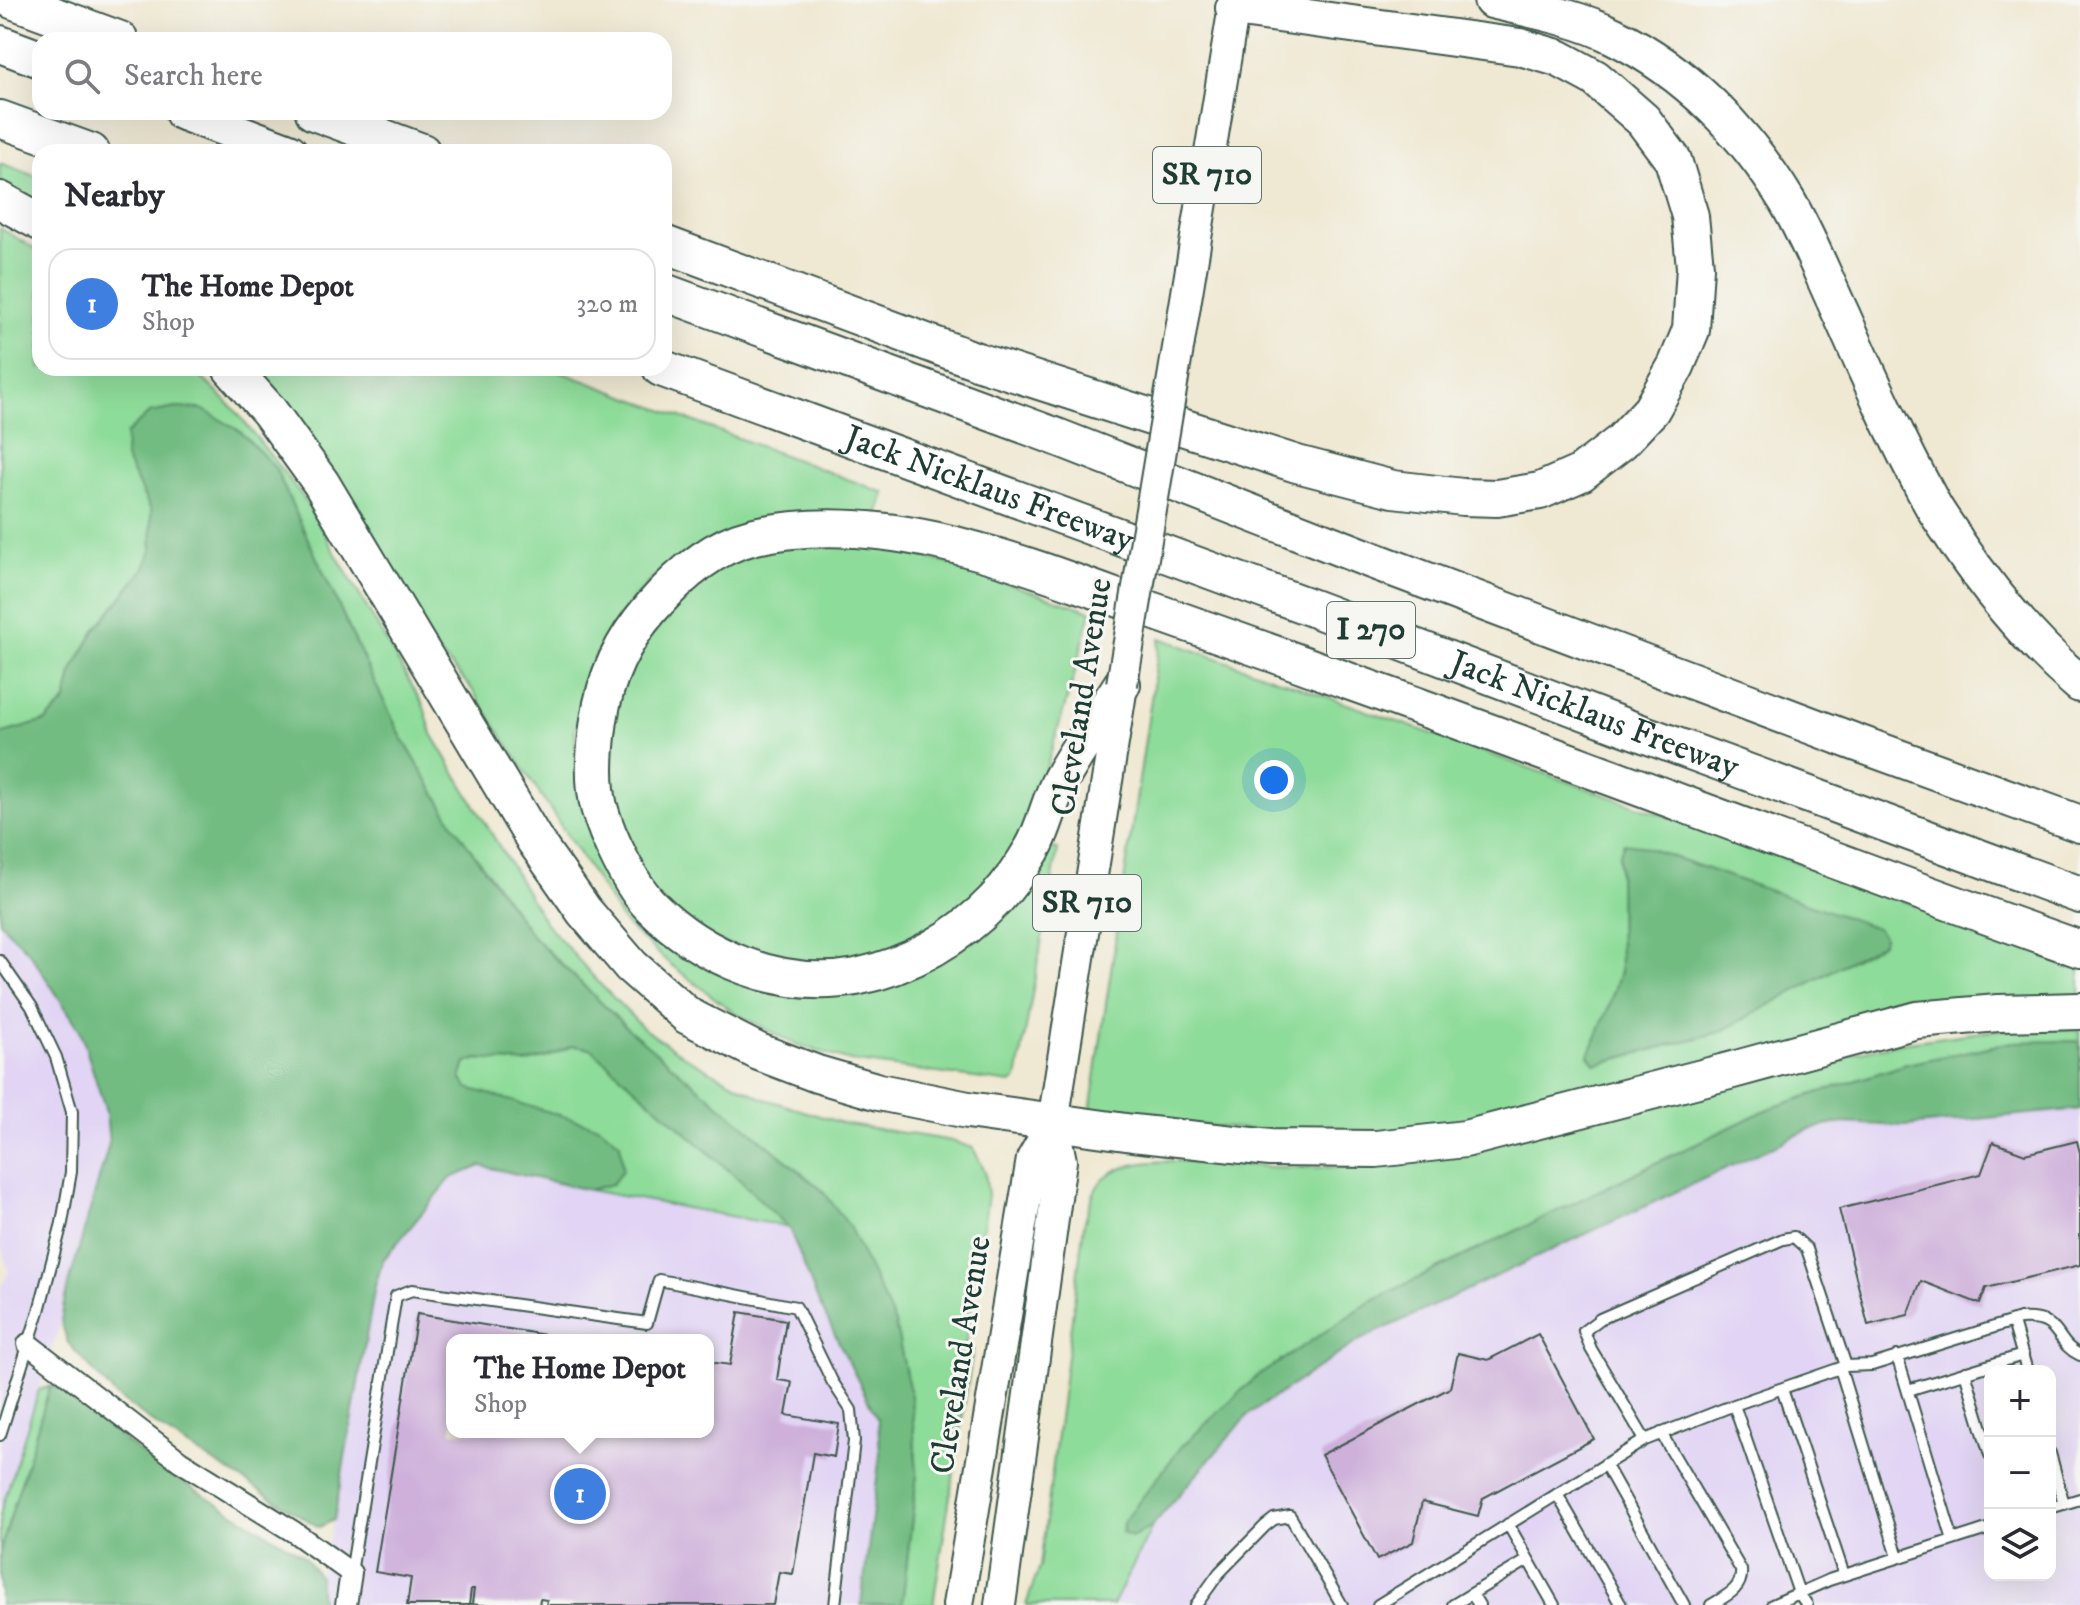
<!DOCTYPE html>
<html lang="en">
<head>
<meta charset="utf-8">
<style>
	body { margin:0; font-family:"IM FELL DW Pica",serif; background:#f2f2f3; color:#2b2b33 }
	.controls { position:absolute; right:24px; bottom:24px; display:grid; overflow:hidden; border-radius:16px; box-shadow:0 8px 32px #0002 }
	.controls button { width:72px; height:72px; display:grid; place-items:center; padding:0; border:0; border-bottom:2px solid #e1e1e2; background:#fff; color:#2b2b33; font:40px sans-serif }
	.you { position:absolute; left:1274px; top:780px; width:28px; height:28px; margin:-20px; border:6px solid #fff; border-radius:50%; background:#1a73e8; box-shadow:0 0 0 12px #1a73e833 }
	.badge { display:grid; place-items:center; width:52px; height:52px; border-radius:50%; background:#ea580c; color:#fff; font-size:26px; font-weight:700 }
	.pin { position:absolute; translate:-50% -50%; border:4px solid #fff; box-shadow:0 2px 8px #0006 }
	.popup { position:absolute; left:446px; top:1334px; width:268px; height:104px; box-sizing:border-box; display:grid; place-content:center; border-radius:16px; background:#fff; filter:drop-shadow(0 2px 6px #0005); font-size:26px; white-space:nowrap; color:#7c7c81 }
	.popup b { font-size:30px; color:#2b2b33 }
	.popup::after { content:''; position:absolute; left:50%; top:100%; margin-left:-16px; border:16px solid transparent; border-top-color:#fff }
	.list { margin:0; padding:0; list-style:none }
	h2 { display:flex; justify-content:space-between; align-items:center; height:104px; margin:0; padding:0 32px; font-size:34px }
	h2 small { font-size:26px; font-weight:400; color:#7c7c81 }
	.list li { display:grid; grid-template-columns:52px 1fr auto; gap:24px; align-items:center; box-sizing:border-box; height:112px; margin:0 16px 16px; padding:0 16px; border:2px solid #e1e1e2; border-radius:24px }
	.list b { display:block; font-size:30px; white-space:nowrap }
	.list p { margin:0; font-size:26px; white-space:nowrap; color:#7c7c81 }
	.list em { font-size:26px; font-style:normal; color:#7c7c81 }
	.icon { flex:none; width:44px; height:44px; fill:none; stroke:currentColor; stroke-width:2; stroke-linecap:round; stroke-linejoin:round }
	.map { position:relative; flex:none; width:2080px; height:1605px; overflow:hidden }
	.search { position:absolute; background:#fff; box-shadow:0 8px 32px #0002; left:32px; top:32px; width:640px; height:88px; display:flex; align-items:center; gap:20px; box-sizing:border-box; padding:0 28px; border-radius:24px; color:#7c7c81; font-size:30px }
	.panel { position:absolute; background:#fff; box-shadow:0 8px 32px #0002; left:32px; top:144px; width:640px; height:232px; border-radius:24px }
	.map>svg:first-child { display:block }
</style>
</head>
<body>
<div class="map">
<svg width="2080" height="1605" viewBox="0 0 2080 1605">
	<rect width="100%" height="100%" fill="#f6f6f2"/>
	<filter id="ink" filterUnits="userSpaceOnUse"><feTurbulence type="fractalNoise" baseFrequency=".0125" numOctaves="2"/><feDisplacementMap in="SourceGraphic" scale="16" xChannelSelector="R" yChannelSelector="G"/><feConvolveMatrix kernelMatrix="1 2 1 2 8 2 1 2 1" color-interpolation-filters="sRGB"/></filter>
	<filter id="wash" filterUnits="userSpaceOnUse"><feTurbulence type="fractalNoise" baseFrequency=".006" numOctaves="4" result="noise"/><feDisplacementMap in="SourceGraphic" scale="32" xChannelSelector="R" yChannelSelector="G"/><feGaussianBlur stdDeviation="1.8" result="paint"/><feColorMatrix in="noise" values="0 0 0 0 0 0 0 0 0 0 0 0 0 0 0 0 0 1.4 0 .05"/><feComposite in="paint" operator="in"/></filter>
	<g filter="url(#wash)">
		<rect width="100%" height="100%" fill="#efe8d2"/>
		<path fill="#e1d4f4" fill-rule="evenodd" d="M0 922 29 952 80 1030 106 1112 109 1144 65 1297 61 1321 0 1514V1290L9 1272 0 1243Z
			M2072 1109H2080V1605H1113L1152 1527 1249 1413 1360 1340 1810 1129 1840 1123 1907 1126ZM1990 1371H2050V1575H1990Z
			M480 1166 589 1190 789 1227 819 1303 878 1420 880 1454 861 1605H321L319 1576 334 1520 375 1286 383 1260 451 1178ZM452 1340H708V1432H452Z"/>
		<path fill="#8edc9a" stroke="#568c67" stroke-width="2" fill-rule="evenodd" d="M0 163 40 178V209L0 187Z
			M0 228 40 252V368H192L234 409 303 497 424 707 432 734 544 921 599 983 644 1029 692 1061 762 1098 842 1123 952 1141 973 1148 985 1171 988 1195 965 1347 973 1349 933 1605H902L917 1474 911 1397 895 1323 823 1191 628 1029 531 934 455 827 401 736 368 669 275 468 240 431 125 458 151 510 152 549 145 568 96 629 73 669 66 701 46 721 0 734Z
			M244 368H550L885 493 875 524 693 549 653 578 628 604 606 636 590 666 575 731 578 790 648 922 871 983 1046 847 1058 849 1017 1079 1011 1083 850 1061 793 1043 733 1012 671 965 625 924 471 688 427 639Z
			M818 540 900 548 1091 611 1074 676 1042 781 1023 831 994 880 930 936 831 970 703 940 640 880 594 754 646 618 727 557Z
			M1160 638 1827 873 2080 966V1008L2026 1005 1518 1119 1378 1141 1100 1116 1091 1106 1093 1092ZM1624 843 1884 938 1881 944 1720 1032 1597 1064 1589 1055 1608 1009 1620 972 1619 856Z
			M2056 1029 2080 1030V1041L2012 1042 1907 1064 1768 1109 1373 1300 1255 1378 1132 1537 1152 1527 1113 1605H1026L1040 1566 1084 1224C1089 1208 1093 1185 1108 1175 1142 1150 1235 1166 1277 1167 1306 1168 1335 1167 1363 1167L1900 1043 1997 1030Z
			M572 1046 590 1048 741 1181 789 1227 589 1190 612 1184 468 1088 461 1079 466 1063 478 1059 525 1063 548 1057Z
			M50 1386 0 1552V1514L39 1390Z"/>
		<path fill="#72bc82" stroke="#487c5b" stroke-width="2" d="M176 408 202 409 240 431 275 468 368 669 401 736 455 827 531 935 628 1029 823 1191 849 1226 895 1323 911 1397 917 1474 902 1605H861L880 1454 878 1420 819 1303 789 1228 741 1181 590 1048 572 1046 548 1057 525 1063 478 1059 466 1063 461 1078 468 1088 600 1127 620 1143 623 1170 612 1184 589 1190 481 1166 451 1178 383 1260 375 1286 334 1520 319 1527 170 1435 116 1396 68 1343 61 1321 65 1297 109 1144 106 1112 80 1030 29 952 0 922V734L46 721 66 701 73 669 96 629 145 568 152 549 151 510 125 458 126 434 149 413Z
			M1624 843 1639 845 1877 928 1884 938 1881 944 1720 1032 1596 1064 1589 1055 1608 1009 1620 972 1619 856Z
			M2080 1041V1109L1906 1126 1840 1123 1810 1129 1360 1340 1249 1414 1152 1526 1132 1537 1122 1533 1125 1520 1182 1446 1255 1378 1373 1300 1768 1109 1907 1064 2012 1042Z
			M50 1386 65 1388 127 1443 191 1487 303 1555 319 1576 321 1605H0V1552Z"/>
		<g id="blocks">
			<path fill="#ceb0da" d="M2077 1141 2080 1153V1265L1986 1288 1980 1304 1921 1281 1908 1315 1868 1325 1839 1209 1981 1174 1993 1142 2025 1154Z
				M739 1312 786 1320 777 1380 792 1382 786 1415 839 1424 834 1457 813 1453 793 1574 779 1572 773 1605H546L547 1600 540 1599 539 1605H479L472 1604 474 1589H471L469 1605H407L411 1578 375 1572 417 1314 564 1338V1340H452V1432H708V1362L730 1365Z
				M1538 1334 1594 1439 1483 1498 1478 1516 1422 1502 1413 1542 1377 1560 1321 1455 1450 1388 1458 1353 1488 1360Z"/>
		</g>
	</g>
	<g filter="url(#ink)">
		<use href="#blocks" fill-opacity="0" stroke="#3e574c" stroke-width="2"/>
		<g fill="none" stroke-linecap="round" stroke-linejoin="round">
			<defs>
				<path id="lane" d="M0 961 32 1007 56 1057 72 1112 71 1172 62 1223 39 1311 0 1435
					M2013 1322 2027 1371
					M1897 1356 1953 1540
					M1840 1368 1898 1557
					M1965 1372 1990 1455
					M1782 1389 1844 1575
					M1908 1390 2023 1355
					M1734 1405 1799 1593 1807 1605
					M1661 1433 1741 1570C1743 1589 1726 1596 1711 1605
					M1645 1440 1734 1405 1846 1366
					M2050 1453 2064 1504
					M1605 1464 1684 1605
					M1557 1494 1621 1605
					M2050 1508 2080 1499
					M1508 1524 1554 1605
					M351 1573 396 1296 412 1290 647 1323 659 1280 796 1307 832 1381 851 1410 854 1441 835 1605
					M1472 1594 1479 1605
					M1196 1605 1219 1573 1265 1526 1274 1519 1290 1516 1342 1605
					M1378 1605 1645 1440 1591 1349 1584 1331 1600 1319 1783 1239 1794 1237 1807 1249 1846 1366 1872 1365 2020 1319C2064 1316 2052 1342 2080 1355
					M1453 1605 1528 1560
					M1772 1605 1829 1580 1990 1528"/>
				<path id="street" d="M28 1344 180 1461 294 1532 351 1573 346 1605"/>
				<path id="primary" d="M1179 342 1235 0
					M958 1605 1032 1159 1053 1122 1122 686
					M1000 1605 1061 1161 1053 1122"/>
				<g id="highway">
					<path d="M12 0 120 40"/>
					<path d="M1492 0C1533 10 1576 17 1614 36 1687 72 1745 132 1787 201 1808 237 1824 278 1842 316 1870 379 1898 442 1931 502 1938 516 1949 529 1957 543 1992 595 2032 643 2080 684"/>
					<path d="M0 44 40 59"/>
					<path d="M183 112 289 152"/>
					<path d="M314 112 422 152"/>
					<path d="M0 119 91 152"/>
					<path d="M0 200 40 222"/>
					<path d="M664 244 977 361 1297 464 1393 489 1463 497 1497 498 1540 491 1581 473 1621 442 1651 410 1676 366 1691 330 1695 267 1690 216 1673 160 1643 120 1595 78 1558 58 1520 47 1234 8"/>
					<path d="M664 292 1057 437 1369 559 1852 741 2080 824"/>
					<path d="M231 368 269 411 321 483 535 841 584 911 631 966 688 1016 759 1052 817 1074 879 1092 968 1110 1133 1133 1270 1148 1376 1149 1465 1139 1729 1071 1917 1020 1998 1013 2080 1011"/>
					<path id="s1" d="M661 368 1315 609 1625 727 2080 895"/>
					<path d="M1122 684C1102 716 1079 746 1061 779 1049 801 1045 827 1033 848 1023 865 1009 885 996 899 959 938 909 966 856 977 782 991 703 958 651 906 630 885 607 836 599 807 592 779 595 748 599 720 605 679 623 640 651 608 677 578 711 547 751 537 880 506 1019 562 1139 606 1210 631 1281 656 1351 682 1595 769 1836 863 2080 949"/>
				</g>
			</defs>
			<use href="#lane" stroke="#3e574c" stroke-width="14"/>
			<use href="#street" stroke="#3e574c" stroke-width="24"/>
			<use href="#primary" stroke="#3e574c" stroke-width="34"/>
			<use href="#highway" stroke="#3e574c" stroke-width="40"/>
			<use href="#lane" stroke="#fff" stroke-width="10"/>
			<use href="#street" stroke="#fff" stroke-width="20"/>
			<use href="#primary" stroke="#fff" stroke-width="30"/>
			<use href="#highway" stroke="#fff" stroke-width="36"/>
			<defs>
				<path id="primary-bridge" d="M1122 684 1179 342"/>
			</defs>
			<use href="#primary-bridge" stroke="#3e574c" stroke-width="34" stroke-linecap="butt"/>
			<use href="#primary-bridge" stroke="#fff" stroke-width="30"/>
		</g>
	</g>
	<g text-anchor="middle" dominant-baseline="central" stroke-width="6" stroke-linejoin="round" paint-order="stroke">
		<g fill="#f6f6f2" stroke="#60746d" stroke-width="2">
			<rect x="1153" y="147" width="108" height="56" rx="6"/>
			<rect x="1327" y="602" width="88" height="56" rx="6"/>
			<rect x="1033" y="875" width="108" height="56" rx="6"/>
		</g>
		<g font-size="32" font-weight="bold" fill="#1f3d34">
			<text x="1207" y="175">SR 710</text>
			<text x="1371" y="630">I 270</text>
			<text x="1087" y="903">SR 710</text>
		</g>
		<g font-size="34" fill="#1f3d34" stroke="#f6f6f2">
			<text stroke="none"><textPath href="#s1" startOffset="350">Jack Nicklaus Freeway</textPath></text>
			<text transform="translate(1082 697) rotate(-81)">Cleveland Avenue</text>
			<text stroke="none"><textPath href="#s1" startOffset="996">Jack Nicklaus Freeway</textPath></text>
			<text transform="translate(961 1355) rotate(-81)">Cleveland Avenue</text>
		</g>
	</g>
</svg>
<div class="controls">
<button>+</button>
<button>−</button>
<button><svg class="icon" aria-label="layers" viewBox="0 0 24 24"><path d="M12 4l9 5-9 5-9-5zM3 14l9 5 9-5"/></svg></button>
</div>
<div class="you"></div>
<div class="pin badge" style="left:580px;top:1494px;background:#3f7fe0">1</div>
<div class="popup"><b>The Home Depot</b>Shop</div>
<div class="search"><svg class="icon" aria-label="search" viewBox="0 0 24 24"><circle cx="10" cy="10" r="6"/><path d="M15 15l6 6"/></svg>Search here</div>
<section class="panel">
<h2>Nearby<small></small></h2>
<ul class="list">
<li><span class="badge" style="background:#3f7fe0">1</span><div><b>The Home Depot</b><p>Shop</p></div><em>320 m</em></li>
</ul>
</section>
</div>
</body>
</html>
